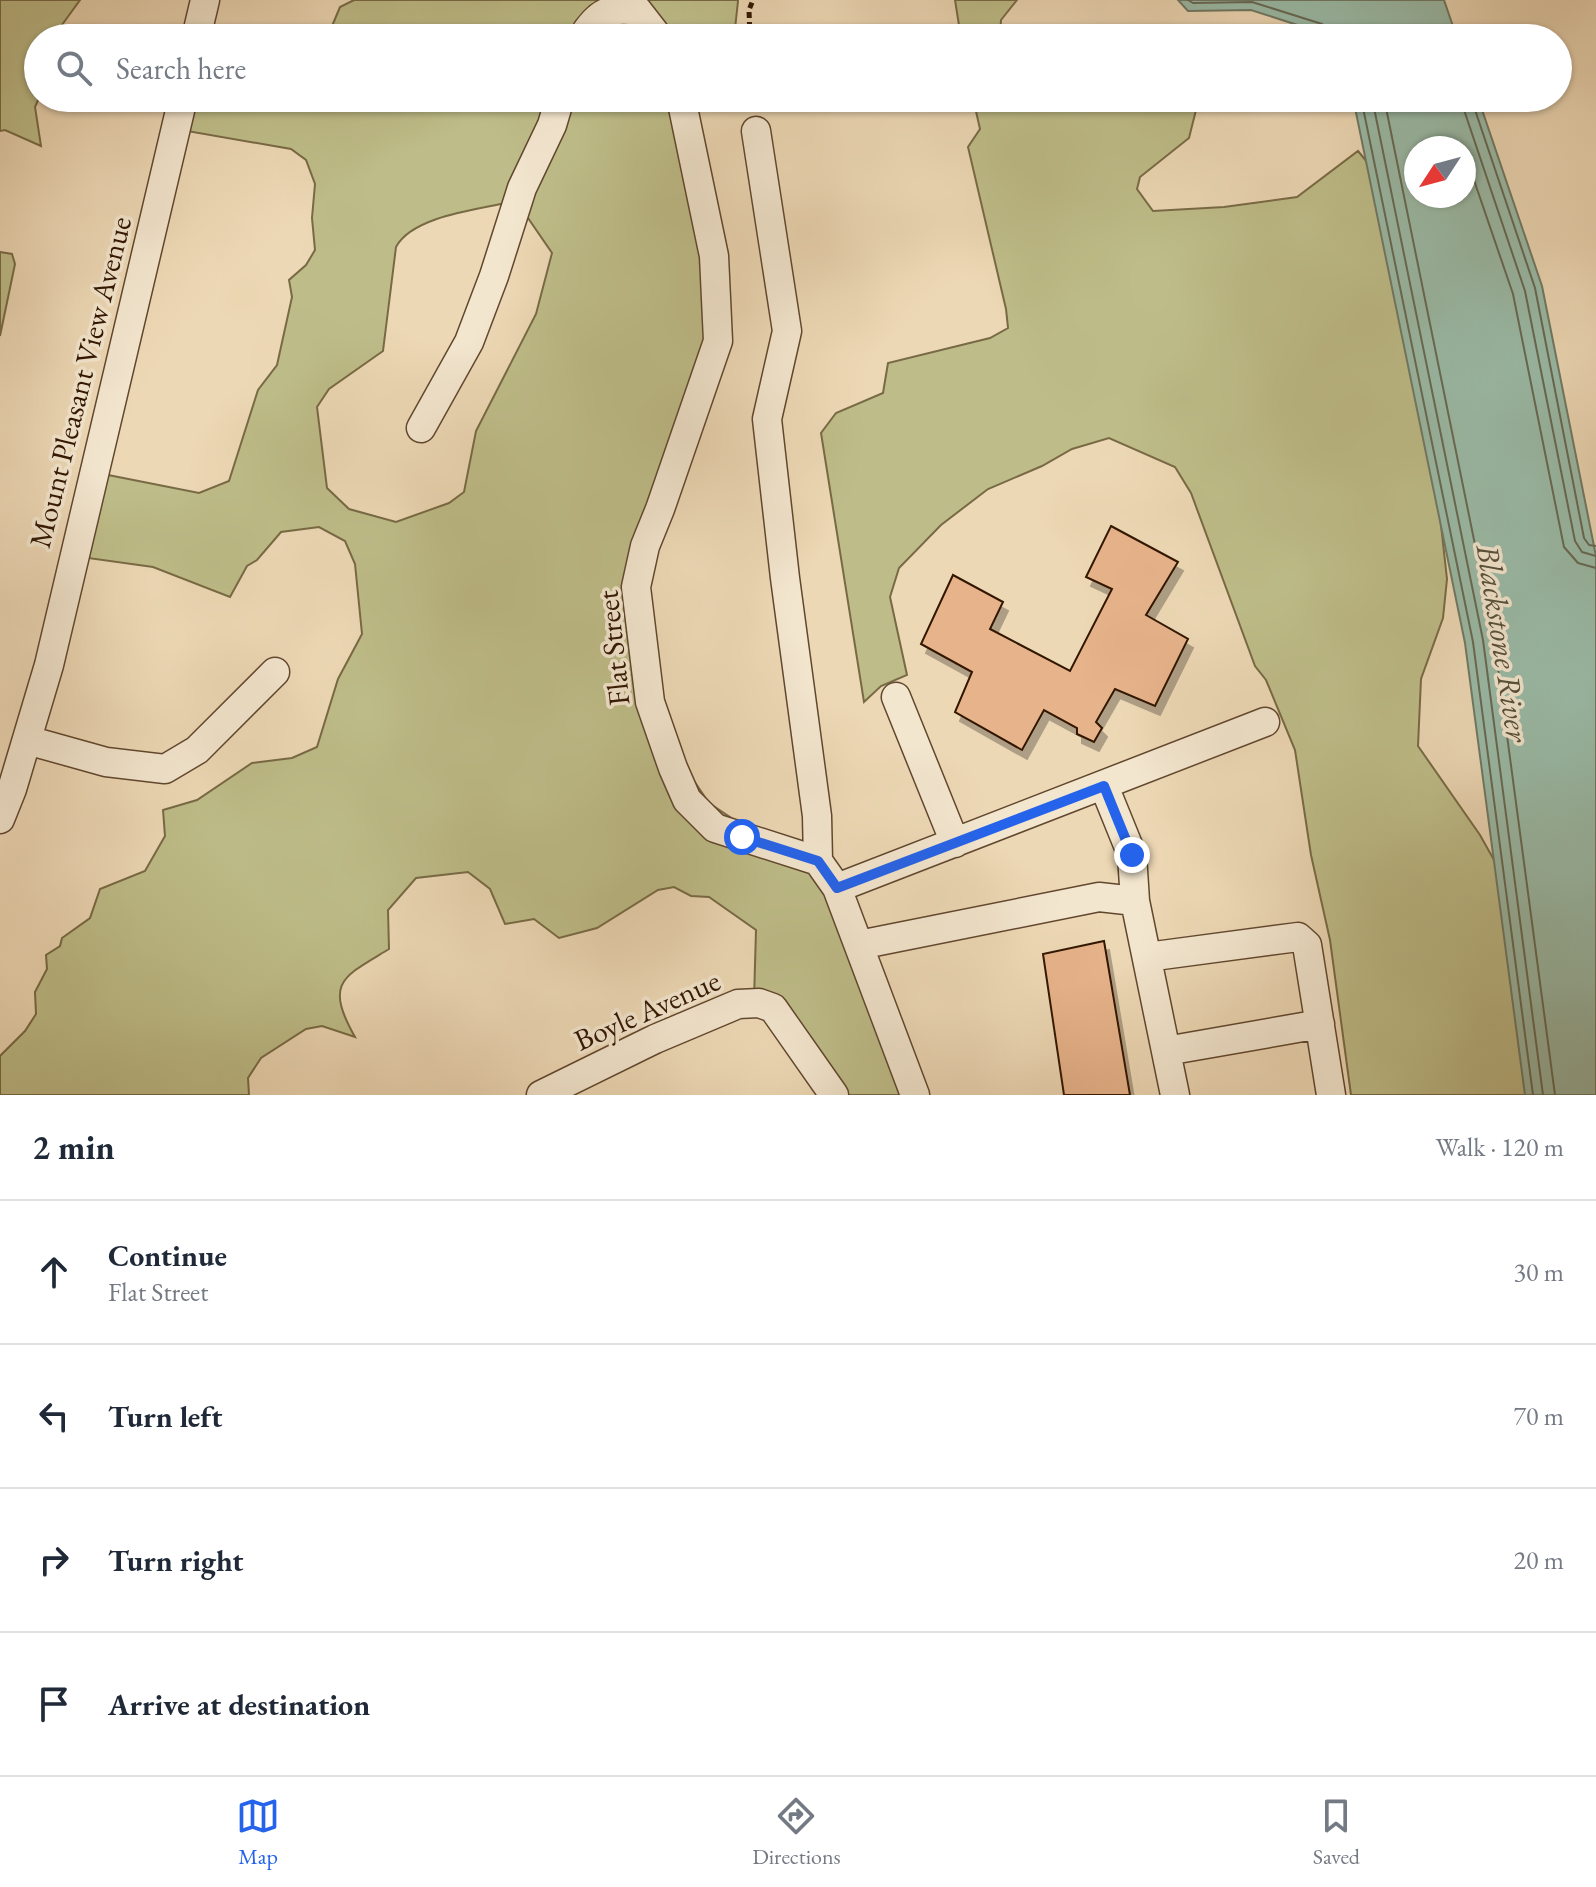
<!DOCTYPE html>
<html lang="en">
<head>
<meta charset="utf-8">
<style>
	body { margin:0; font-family:"EB Garamond",serif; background:#f2f2f3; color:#1f2937 }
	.compass { position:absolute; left:1404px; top:136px; width:72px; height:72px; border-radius:50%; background:#fff; box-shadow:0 2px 6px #0004; rotate:234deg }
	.stop { position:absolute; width:24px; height:24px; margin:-18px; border:6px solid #2563eb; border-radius:50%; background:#fff }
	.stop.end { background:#2563eb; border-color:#fff; box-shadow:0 2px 8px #0008 }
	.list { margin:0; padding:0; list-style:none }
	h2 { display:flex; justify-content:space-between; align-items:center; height:104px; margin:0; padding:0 32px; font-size:34px }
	h2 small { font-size:26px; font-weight:400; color:#747a83 }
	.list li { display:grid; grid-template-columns:52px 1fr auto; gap:24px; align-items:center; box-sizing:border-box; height:144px; padding:0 32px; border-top:2px solid #e0e1e3 }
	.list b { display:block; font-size:30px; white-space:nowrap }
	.list p { margin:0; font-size:26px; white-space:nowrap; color:#747a83 }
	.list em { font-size:26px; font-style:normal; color:#747a83 }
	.icon { flex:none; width:44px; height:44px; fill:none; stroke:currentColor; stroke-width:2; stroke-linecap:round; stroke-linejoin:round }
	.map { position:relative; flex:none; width:1596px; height:1095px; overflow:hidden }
	.search { position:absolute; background:#fff; box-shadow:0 2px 6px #0004; left:24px; right:24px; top:24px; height:88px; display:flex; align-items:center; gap:20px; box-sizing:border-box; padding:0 28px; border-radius:44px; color:#747a83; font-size:30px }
	.sheet { height:680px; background:#fff }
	nav { display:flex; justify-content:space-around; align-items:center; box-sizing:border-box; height:112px; border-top:2px solid #e0e1e3; background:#fff; font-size:22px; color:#747a83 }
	nav a { display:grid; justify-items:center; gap:4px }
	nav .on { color:#2563eb }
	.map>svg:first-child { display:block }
</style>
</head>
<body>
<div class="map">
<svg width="1596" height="1095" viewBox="0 0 1596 1095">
	<defs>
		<filter id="shadow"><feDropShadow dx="5" dy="9" stdDeviation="0" flood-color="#0004"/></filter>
	</defs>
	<rect width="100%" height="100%" fill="#edd8b5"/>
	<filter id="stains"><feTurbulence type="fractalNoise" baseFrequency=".0025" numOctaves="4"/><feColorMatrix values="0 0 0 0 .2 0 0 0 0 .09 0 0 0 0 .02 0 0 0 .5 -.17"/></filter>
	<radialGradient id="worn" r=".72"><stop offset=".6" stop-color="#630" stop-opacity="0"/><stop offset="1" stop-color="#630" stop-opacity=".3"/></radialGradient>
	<path fill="#bebd89" stroke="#786a45" stroke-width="2" fill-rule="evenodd" d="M0 0H80L59 29 58 38H38L39 98 35 107 41 146 5 130 0 131Z
		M354 0H738V1L734 38H327L340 7Z
		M955 0H1017L1001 20 1000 38H961Z
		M189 98H681L722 323 643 582 673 750 709 803 739 823 829 872 923 1095H849L779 1015 754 1000 756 930 709 897 691 896 674 887 658 890 597 928 559 938 534 919 505 924 490 889 468 872 416 878 388 910 389 949C343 977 324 982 355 1037L322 1026 306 1029 261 1058 248 1078 249 1095H0V1056L25 1031 36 1014 35 992 47 969 46 955 60 946 62 938 90 918 100 889 145 871 165 836 163 810 197 800 252 763 292 758 317 747 338 679 362 634 355 564 345 541 319 527 281 532 257 560 247 566 230 597 153 567 88 558 98 473 199 493 229 481 258 390 277 365 292 297 289 280 306 265 315 250 312 218 315 184 306 160 291 149 187 131ZM506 203 519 205 552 253 536 314 476 431 464 492 449 503 396 522 349 509 327 488 317 407 329 389 383 351 396 247C412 217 474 210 506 203Z
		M973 98H1199L1189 138 1140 177 1137 189 1153 211 1224 207 1297 197 1358 151 1390 190 1434 462 1447 579 1443 618 1421 679 1418 746 1480 835 1503 876 1530 1095H1351L1330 940 1311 855 1295 750 1266 680 1255 666 1191 493 1175 467 1109 438 1072 449 1042 466 988 489 941 525 899 568 890 597 907 675 881 686 864 702 821 433 836 413 883 393 888 363 990 338 1008 328 1006 309 968 147 980 129Z
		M0 252 12 254 15 264 0 336Z"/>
	<path fill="#9abba8" stroke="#707965" stroke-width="2" fill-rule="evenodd" d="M1178 0H1444L1457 38H1326L1319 32 1251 10 1188 11Z
		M1353 98H1478L1542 286 1596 556V1095H1525L1465 643ZM1416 148H1464V196H1416Z"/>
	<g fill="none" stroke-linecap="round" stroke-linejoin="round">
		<path stroke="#666954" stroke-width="2" d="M1188 0 1193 3 1252 2 1322 24 1329 31 1330 38
			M1361 98 1473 642 1533 1095
			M1372 98 1483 640 1543 1095
			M1384 98 1494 638 1555 1095
			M1460 98 1525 291 1575 541 1582 552 1596 556
			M1471 98 1535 288 1584 538 1589 545 1596 546
			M1464 151 1513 294 1564 547 1578 563 1596 568"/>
	</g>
	<path fill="#e7b38b" stroke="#321701" stroke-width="2" filter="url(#shadow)" d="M1111 526 1178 562 1146 615 1188 639 1155 706 1115 689 1096 722 1102 728 1094 742 1077 734V728L1044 710 1022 750 955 712 972 672 921 644 953 575 1003 602 990 629 1070 671 1112 589 1086 577Z
		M1104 941 1130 1095H1064L1043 954Z"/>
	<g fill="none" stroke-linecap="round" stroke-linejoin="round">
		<defs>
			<path id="minor" d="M196 38 205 0
				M582 38C598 12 609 7 638 11L659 38
				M681 98 714 256 718 341 660 509 645 546 636 587 650 702 673 768 687 800 715 828 818 861 837 888 915 1095
				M756 131 787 331 767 419 785 578 817 816 818 861
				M421 428 469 342 494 276 522 188 552 125 560 98
				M896 697 955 843
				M27 740 106 762 165 769 197 750 275 672
				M1104 786 1132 855 1135 901
				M0 819 12 789 49 665 183 98
				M837 888 1265 722
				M859 945 1099 897 1135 901 1175 1095
				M1147 957 1298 937 1307 945 1331 1095
				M1166 1051 1320 1024
				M541 1095 655 1039 738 1004 759 1003 773 1008 834 1095"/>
		</defs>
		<use href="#minor" stroke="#61472e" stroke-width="31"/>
		<path stroke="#321701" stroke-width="5" stroke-dasharray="6 4" stroke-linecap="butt" d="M750 38 749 10 753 0"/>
		<use href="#minor" stroke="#f3e6cf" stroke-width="28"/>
	</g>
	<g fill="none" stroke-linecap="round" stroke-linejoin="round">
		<path stroke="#2563eb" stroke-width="10" d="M742 837 818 861 837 888 1104 786 1132 855"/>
	</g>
	<g text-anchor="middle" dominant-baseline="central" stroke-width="7" stroke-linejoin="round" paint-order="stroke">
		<g font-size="30" fill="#321701" stroke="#f3e6cf">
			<text transform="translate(80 382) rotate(-76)">Mount Pleasant View Avenue</text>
			<text transform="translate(613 648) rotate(-96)">Flat Street</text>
			<text transform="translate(647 1010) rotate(-24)">Boyle Avenue</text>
		</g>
		<g font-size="32" font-style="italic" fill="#56503b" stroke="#f3e6cf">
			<text transform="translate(1503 643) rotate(81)">Blackstone River</text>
		</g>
	</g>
	<rect width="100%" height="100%" filter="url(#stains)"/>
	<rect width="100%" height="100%" fill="url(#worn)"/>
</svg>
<svg class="compass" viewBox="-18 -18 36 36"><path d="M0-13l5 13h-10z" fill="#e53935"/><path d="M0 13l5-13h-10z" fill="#747a83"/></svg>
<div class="stop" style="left:742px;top:837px"></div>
<div class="stop end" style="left:1132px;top:855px"></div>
<div class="search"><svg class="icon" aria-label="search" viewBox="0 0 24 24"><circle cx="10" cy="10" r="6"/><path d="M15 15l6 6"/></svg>Search here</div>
</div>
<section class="sheet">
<h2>2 min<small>Walk · 120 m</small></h2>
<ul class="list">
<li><svg class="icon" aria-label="ahead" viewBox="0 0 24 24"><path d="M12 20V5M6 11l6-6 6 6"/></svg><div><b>Continue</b><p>Flat Street</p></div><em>30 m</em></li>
<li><svg class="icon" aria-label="left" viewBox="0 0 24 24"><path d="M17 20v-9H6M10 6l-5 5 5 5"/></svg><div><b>Turn left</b></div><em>70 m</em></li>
<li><svg class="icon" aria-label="right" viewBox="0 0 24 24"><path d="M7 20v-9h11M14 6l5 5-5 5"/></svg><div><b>Turn right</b></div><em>20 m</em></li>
<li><svg class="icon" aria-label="arrive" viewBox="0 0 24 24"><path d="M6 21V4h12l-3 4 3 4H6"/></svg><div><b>Arrive at destination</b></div></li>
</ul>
</section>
<nav>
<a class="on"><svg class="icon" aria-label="map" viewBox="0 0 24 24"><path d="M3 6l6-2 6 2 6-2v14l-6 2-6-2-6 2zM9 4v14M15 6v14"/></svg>Map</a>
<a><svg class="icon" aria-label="directions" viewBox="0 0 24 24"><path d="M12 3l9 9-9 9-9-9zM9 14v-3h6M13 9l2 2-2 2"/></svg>Directions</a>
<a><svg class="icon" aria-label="saved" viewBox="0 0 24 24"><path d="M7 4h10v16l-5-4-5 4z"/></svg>Saved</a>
</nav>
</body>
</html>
